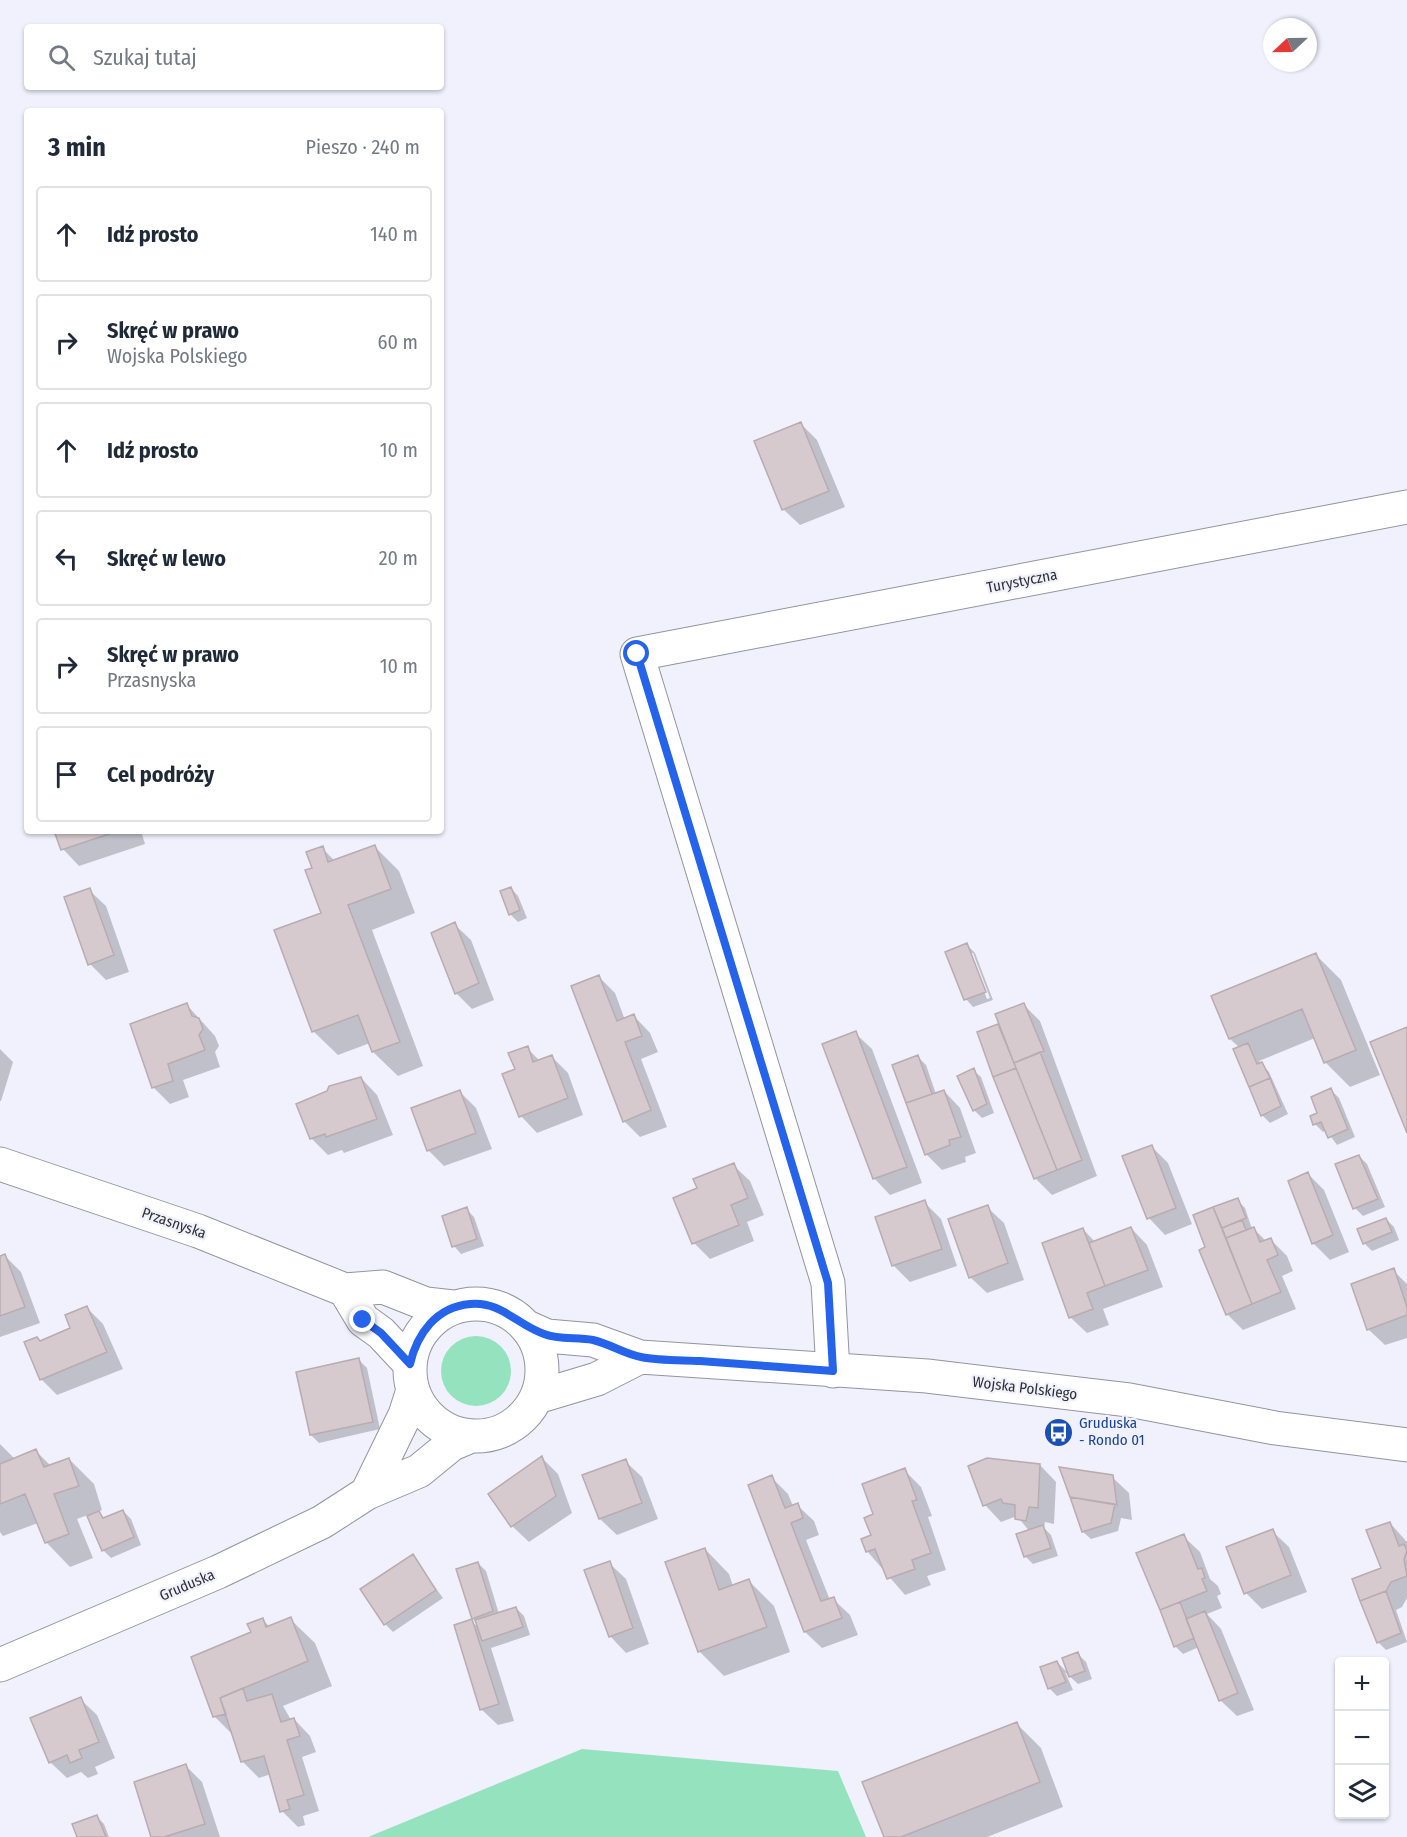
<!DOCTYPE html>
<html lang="pl">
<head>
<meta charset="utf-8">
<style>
	body { margin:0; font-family:"Fira Sans Condensed",sans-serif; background:#f6f6f7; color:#1f2937 }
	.controls { position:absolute; right:18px; bottom:18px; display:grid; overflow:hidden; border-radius:6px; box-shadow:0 2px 4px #0004 }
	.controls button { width:54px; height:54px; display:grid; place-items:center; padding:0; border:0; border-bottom:2px solid #e0e1e3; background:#fff; color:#1f2937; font:30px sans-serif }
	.compass { position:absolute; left:1263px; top:18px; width:54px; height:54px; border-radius:50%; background:#fff; box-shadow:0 2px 4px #0004; rotate:248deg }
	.stop { position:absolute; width:18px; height:18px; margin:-14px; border:4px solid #2563eb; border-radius:50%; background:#fff }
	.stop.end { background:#2563eb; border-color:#fff; box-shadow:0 2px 6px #0008 }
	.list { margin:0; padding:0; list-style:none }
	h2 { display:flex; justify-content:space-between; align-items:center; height:78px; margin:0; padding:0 24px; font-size:26px }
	h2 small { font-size:20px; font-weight:400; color:#747a83 }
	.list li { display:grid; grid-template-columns:39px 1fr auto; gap:18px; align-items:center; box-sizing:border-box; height:96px; margin:0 12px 12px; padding:0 12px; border:2px solid #e0e1e3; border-radius:6px }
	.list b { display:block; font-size:22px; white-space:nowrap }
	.list p { margin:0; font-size:20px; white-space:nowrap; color:#747a83 }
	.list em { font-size:20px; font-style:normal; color:#747a83 }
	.icon { flex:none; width:33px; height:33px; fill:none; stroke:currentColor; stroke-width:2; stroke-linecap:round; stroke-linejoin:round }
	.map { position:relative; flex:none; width:1407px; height:1837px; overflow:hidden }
	.search { position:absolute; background:#fff; box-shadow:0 2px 4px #0004; left:24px; top:24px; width:420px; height:66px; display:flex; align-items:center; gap:15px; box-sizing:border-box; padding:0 21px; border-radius:6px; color:#747a83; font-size:22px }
	.panel { position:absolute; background:#fff; box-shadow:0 2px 4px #0004; left:24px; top:108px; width:420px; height:726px; border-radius:6px }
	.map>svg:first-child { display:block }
</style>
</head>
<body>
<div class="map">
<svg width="1407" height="1837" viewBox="0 0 1407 1837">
	<rect width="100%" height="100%" fill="#f0f1fd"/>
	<path fill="#95e3be" d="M441 1371a35 35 0 1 1 70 0a35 35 0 1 1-70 0Z
		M582 1749 838 1771 866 1837H368Z"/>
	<path fill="#0003" fill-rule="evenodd" d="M801 424 817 440 845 507 800 525 783 509Z
		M56 831H141L145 844 79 866 63 849Z
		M374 846 399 871 415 913 372 930 423 1066 398 1076 373 1052 370 1043 338 1055 313 1031 323 913 314 868 322 848 335 861Z
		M511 888 518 896 527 918 518 922 510 914Z
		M89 890 106 906 129 972 106 980 90 964Z
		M454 924 471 940 494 1000 472 1009 456 993Z
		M967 945 975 953 993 1000 973 1007 966 999ZM969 953H973L990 998 987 999Z
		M1316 955 1341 980 1380 1075 1350 1087 1325 1062 1315 1038 1259 1061 1269 1072 1288 1114 1270 1123 1262 1115 1240 1048 1230 1039 1213 997Z
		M599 977 615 993 625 1020 634 1016 650 1033 658 1052 641 1059 667 1127 640 1137 624 1121Z
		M186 1004 215 1036 219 1046 215 1052 220 1067 183 1080 189 1097 170 1104 153 1087Z
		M1024 1005 1040 1021 1097 1176 1052 1195 1035 1178 998 1025 1003 1031Z
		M855 1033 872 1049 922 1183 890 1195 874 1178Z
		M527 1048 540 1061 551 1056 568 1073 583 1115 537 1133 521 1116 517 1070Z
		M0 1049 13 1062 1 1101H0Z
		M918 1057 926 1065 936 1094 944 1091 960 1108 976 1153 965 1157 966 1162 942 1170 926 1154 908 1102Z
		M973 1070 981 1077 994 1113 982 1118 974 1110Z
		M361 1078 377 1095 393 1135 344 1153 342 1150 328 1155 311 1138Z
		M1331 1090 1339 1098 1355 1137 1337 1145 1326 1130 1323 1132 1315 1124Z
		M460 1092 476 1108 492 1149 444 1166 428 1150Z
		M1151 1146 1168 1163 1192 1224 1165 1235 1149 1218Z
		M1359 1156 1367 1164 1385 1207 1363 1216 1355 1208Z
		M733 1165 750 1181 764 1215 747 1222 754 1241 710 1259 694 1243 699 1189Z
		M1308 1174 1324 1190 1349 1252 1330 1260 1313 1243Z
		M1237 1200 1245 1208 1251 1226 1266 1241 1271 1240 1287 1256 1293 1271 1282 1276 1296 1309 1243 1330 1227 1314 1207 1247 1195 1216Z
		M924 1202 941 1219 957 1266 910 1282 893 1265Z
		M987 1207 1004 1223 1024 1280 987 1293 970 1277Z
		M466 1209 474 1217 484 1246 461 1254 454 1246Z
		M1386 1219 1394 1227 1399 1240 1372 1251 1364 1243Z
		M1131 1228 1147 1245 1163 1287 1103 1309 1109 1325 1087 1333 1070 1317 1083 1229 1095 1242Z
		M5 1256 21 1272 40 1323 0 1337V1257Z
		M1393 1270 1407 1284V1338L1385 1345 1368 1329Z
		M87 1308 103 1324 123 1369 57 1395 41 1379V1342L72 1329Z
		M359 1360 367 1368 380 1429 319 1443 311 1435Z
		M0 1444 15 1459 36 1451 51 1466 69 1459 94 1484 102 1510 98 1512 105 1519 123 1511 131 1519 141 1545 111 1558 103 1550 88 1515 77 1519 93 1558 70 1567 46 1542 38 1523 3 1536 0 1532Z
		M542 1458 558 1474 572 1513 529 1542 512 1526Z
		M625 1461 642 1477 658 1519 617 1535 600 1519 584 1476Z
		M1040 1465 1056 1482 1054 1524 1045 1522 1044 1528 1051 1535 1058 1556 1033 1564 1025 1556 1030 1532 1017 1516 1001 1522 985 1505 970 1466Z
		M904 1470 921 1487 932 1516 928 1517 946 1570 927 1576 931 1585 905 1595 867 1551 873 1536 875 1515Z
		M771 1477 788 1494 793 1506 797 1505 814 1521 819 1535 806 1540 830 1600 833 1599 850 1615 858 1635 822 1648 805 1632 750 1486Z
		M1112 1477 1129 1493 1132 1520 1121 1518 1118 1531 1091 1539 1083 1532Z
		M1390 1523 1407 1542V1598L1402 1607 1396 1610 1407 1642 1386 1650 1378 1642 1383 1569Z
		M1272 1531 1289 1547 1307 1592 1262 1609 1246 1593Z
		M1183 1536 1200 1552 1210 1579 1218 1586 1221 1594 1217 1596 1222 1608 1207 1614 1221 1629 1254 1710 1237 1716 1220 1700 1199 1647 1183 1654 1175 1646 1161 1610Z
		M705 1549 729 1574 733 1586 749 1581 774 1606 790 1652 724 1676 699 1651Z
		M412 1556 443 1598 393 1632 385 1624Z
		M478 1563 486 1571 499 1614 516 1608 524 1616 530 1635 491 1648 514 1721 498 1725 481 1709 471 1621 479 1628 473 1618Z
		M609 1563 626 1579 649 1644 626 1653 610 1636Z
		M262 1619 270 1627 290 1619 315 1643 332 1686 283 1706 291 1720 294 1719 310 1736 316 1752 302 1757 319 1811 303 1816 305 1825 298 1827 282 1811 271 1774 259 1778 242 1761 234 1736 214 1716 253 1633Z
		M1078 1654 1086 1662 1092 1679 1078 1684 1065 1672 1073 1690 1057 1696 1049 1688 1057 1662 1070 1675Z
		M80 1699 97 1715 115 1758 95 1767 98 1774 88 1778 81 1772 67 1778 50 1762Z
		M1017 1724 1041 1748 1063 1807 987 1837H885Z
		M186 1766 202 1782 220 1837H153Z
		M96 1816 104 1824 109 1837H79Z"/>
	<path fill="#d7cacf" stroke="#b8acb0" stroke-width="1.5" d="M801 422 829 491 782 510 754 441Z
		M54 831H118L61 850Z
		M375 845 391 889 348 905 400 1042 372 1052 358 1015 312 1032 274 930 321 913 305 870 312 868 306 852 323 846 328 862Z
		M511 887 520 910 509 915 500 891Z
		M90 888 114 955 88 965 64 897Z
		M455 922 479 983 455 994 431 933Z
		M967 943 986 992 964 1000 945 952Z
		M1316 953 1356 1050 1324 1063 1302 1009 1229 1039 1211 996Z
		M599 975 617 1021 634 1014 642 1036 625 1042 651 1110 623 1122 571 986Z
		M187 1003 192 1016 199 1018 203 1029 199 1035 205 1050 168 1064 173 1081 152 1088 130 1024Z
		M1024 1003 1044 1051 1014 1063 995 1014Z
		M998 1024 1016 1068 993 1077 977 1032Z
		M1407 1027V1133L1370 1042Z
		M856 1031 907 1167 873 1179 822 1044Z
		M1248 1043 1257 1064 1262 1062 1270 1078 1249 1087 1233 1049Z
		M528 1046 533 1062 552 1055 568 1098 519 1117 502 1074 515 1069 508 1053Z
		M1040 1052 1082 1160 1057 1170 1014 1063Z
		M918 1055 932 1094 906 1103 892 1065Z
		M974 1068 987 1104 973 1111 957 1076Z
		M1016 1068 1057 1170 1034 1179 993 1077Z
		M361 1077 377 1119 326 1137 325 1134 310 1139 296 1104 327 1091 329 1086Z
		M1270 1078 1281 1106 1261 1116 1249 1087Z
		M1331 1088 1348 1129 1328 1138 1321 1122 1313 1125 1310 1116 1317 1113 1311 1097Z
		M460 1090 476 1133 427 1151 411 1108Z
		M944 1090 961 1137 949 1140 950 1145 925 1155 906 1103Z
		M1152 1145 1176 1208 1147 1219 1122 1156Z
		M1359 1155 1378 1199 1353 1209 1335 1164Z
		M734 1163 748 1198 731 1205 739 1225 692 1244 673 1198 697 1188 693 1179Z
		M1308 1172 1333 1235 1312 1244 1288 1181Z
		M1238 1198 1246 1218 1222 1228 1213 1207Z
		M925 1200 942 1249 892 1266 875 1217Z
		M988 1205 1008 1263 969 1278 948 1219Z
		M467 1207 477 1239 452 1247 442 1216Z
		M1213 1207 1252 1304 1226 1315 1199 1250 1205 1247 1193 1215Z
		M1386 1218 1392 1232 1363 1244 1357 1229Z
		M1242 1220 1246 1230 1226 1238 1222 1228Z
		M1131 1227 1148 1270 1105 1286 1089 1243Z
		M1254 1227 1260 1242 1271 1238 1278 1255 1267 1260 1281 1292 1252 1304 1226 1238Z
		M1083 1228 1105 1286 1087 1293 1093 1309 1069 1318 1042 1243Z
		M5 1254 25 1307 0 1316V1256Z
		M1394 1268 1407 1307V1315L1367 1330 1351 1284Z
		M87 1306 107 1352 40 1380 24 1342 37 1337 40 1341 70 1328 65 1315Z
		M359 1358 373 1422 310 1435 296 1372Z
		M36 1449 44 1467 69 1458 79 1486 54 1494 69 1534 45 1543 25 1494 0 1504V1464Z
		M542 1456 556 1496 511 1527 488 1494Z
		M987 1458 1040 1464 1038 1508 1029 1507 1026 1521 1015 1519V1505L1003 1503 1001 1499 983 1506 968 1466Z
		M626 1459 642 1503 599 1519 582 1475Z
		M1059 1467 1113 1475 1117 1505 1070 1497Z
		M905 1468 917 1500 912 1501 931 1553 912 1560 915 1569 887 1579 875 1549 866 1552 861 1539 871 1535 864 1518 873 1514 862 1484Z
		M772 1475 785 1508 798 1503 803 1518 791 1523 821 1601 834 1597 842 1618 804 1632 748 1485Z
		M1070 1497 1115 1504 1111 1523 1082 1532Z
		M123 1510 134 1537 102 1551 87 1516 99 1511 103 1518Z
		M1390 1522 1399 1546 1404 1544 1407 1551 1404 1559 1407 1576 1391 1582 1386 1591 1360 1601 1352 1579 1381 1568 1366 1530Z
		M1043 1525 1051 1548 1024 1557 1016 1534Z
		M1273 1529 1291 1575 1244 1594 1226 1547Z
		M1184 1534 1198 1569 1202 1568 1205 1578 1202 1579 1207 1591 1160 1610 1136 1553Z
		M705 1548 719 1590 749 1579 767 1627 698 1652 665 1562Z
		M413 1554 436 1590 384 1625 360 1589Z
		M610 1561 633 1628 609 1637 584 1570Z
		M478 1562 493 1611 472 1619 456 1569Z
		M1386 1591 1401 1633 1377 1643 1360 1601Z
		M1180 1602 1194 1638 1174 1647 1160 1610Z
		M516 1607 523 1627 482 1641 475 1620Z
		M1205 1611 1238 1693 1219 1701 1186 1619Z
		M291 1617 308 1661 220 1698 226 1714 213 1717 191 1657 251 1632 247 1624 263 1618 266 1627Z
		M472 1619 499 1704 480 1710 454 1625Z
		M1078 1652 1085 1671 1069 1677 1062 1658Z
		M1057 1661 1066 1682 1048 1689 1040 1667Z
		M243 1688 247 1701 272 1694 281 1722 294 1718 300 1736 287 1740 304 1795 287 1800 290 1809 280 1812 264 1756 241 1762 220 1698Z
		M81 1697 99 1742 79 1750 82 1758 70 1763 67 1755 49 1763 30 1718Z
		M1017 1722 1040 1782 901 1837H884L862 1782Z
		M186 1764 205 1824 164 1837H151L134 1782Z
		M97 1815 106 1837H77L72 1824Z"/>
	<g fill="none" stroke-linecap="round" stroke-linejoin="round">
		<defs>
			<path id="minor" d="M833 1371 828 1283 637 654 1407 507"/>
			<path id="secondary" d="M0 1164 198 1231 345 1290 383 1287 426 1304 453 1307
				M345 1290 363 1320 381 1333 410 1364
				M410 1370a66 66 0 1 1 132 0a66 66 0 1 1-132 0Z
				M527 1327 547 1336 593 1340 640 1357 927 1376 1129 1400 1275 1428 1407 1445
				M537 1397 597 1379 640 1357
				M367 1493 405 1415 413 1390
				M0 1665 218 1572 322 1522 367 1493 419 1471 452 1444 471 1436"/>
		</defs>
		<use href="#minor" stroke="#93949e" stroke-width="35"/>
		<use href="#secondary" stroke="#93949e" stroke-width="35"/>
		<use href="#minor" stroke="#fff" stroke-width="33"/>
		<use href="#secondary" stroke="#fff" stroke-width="33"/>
	</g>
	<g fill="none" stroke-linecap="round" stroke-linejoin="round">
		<path stroke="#2563eb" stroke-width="8" d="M363 1320 381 1333 410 1364C417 1334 436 1307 470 1304 501 1301 517 1325 544 1334 559 1340 577 1337 593 1340 610 1344 625 1354 641 1357 660 1361 681 1360 700 1361 744 1364 789 1368 833 1371L828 1283 637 654"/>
	</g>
	<defs>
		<symbol id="bus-disc" viewBox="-11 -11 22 22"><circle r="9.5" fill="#1a4fb4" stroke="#f0f1fd"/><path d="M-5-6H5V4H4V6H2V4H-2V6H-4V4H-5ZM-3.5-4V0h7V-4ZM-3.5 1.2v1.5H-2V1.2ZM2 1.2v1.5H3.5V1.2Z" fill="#fff"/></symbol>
	</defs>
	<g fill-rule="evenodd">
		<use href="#bus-disc" x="1042" y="1416" width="33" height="33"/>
	</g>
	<g text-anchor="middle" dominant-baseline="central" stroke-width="4.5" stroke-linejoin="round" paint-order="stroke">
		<g font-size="15" fill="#303034" stroke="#f0f1fd">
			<text transform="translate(1022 581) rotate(-11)">Turystyczna</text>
			<text transform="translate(174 1223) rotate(19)">Przasnyska</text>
			<text transform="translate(1025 1388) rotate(7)">Wojska Polskiego</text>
			<text transform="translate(187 1585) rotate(-23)">Gruduska</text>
		</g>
		<g font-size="15" fill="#164399" stroke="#f0f1fd" text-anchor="start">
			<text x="1079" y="1423">Gruduska<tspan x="1079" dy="17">- Rondo 01</tspan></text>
		</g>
	</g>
</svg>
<div class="controls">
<button>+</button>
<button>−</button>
<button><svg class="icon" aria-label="layers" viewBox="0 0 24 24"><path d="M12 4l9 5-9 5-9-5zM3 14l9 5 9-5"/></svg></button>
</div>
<svg class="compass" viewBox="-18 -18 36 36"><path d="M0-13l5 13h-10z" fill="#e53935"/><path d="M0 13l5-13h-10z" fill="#747a83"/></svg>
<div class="stop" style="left:637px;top:654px"></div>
<div class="stop end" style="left:363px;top:1320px"></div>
<div class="search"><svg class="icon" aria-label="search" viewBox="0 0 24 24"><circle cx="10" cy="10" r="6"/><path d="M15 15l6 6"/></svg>Szukaj tutaj</div>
<section class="panel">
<h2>3 min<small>Pieszo · 240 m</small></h2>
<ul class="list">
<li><svg class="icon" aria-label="ahead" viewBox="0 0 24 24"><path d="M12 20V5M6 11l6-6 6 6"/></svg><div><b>Idź prosto</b></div><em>140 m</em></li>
<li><svg class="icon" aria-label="right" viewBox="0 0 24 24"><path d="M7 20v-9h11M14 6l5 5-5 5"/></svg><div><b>Skręć w prawo</b><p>Wojska Polskiego</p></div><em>60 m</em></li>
<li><svg class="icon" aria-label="ahead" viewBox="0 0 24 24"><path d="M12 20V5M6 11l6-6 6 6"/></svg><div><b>Idź prosto</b></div><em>10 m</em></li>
<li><svg class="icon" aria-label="left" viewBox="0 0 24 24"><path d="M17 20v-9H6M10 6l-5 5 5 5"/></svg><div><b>Skręć w lewo</b></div><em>20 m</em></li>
<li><svg class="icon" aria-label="right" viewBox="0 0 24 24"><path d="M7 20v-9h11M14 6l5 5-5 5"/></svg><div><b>Skręć w prawo</b><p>Przasnyska</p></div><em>10 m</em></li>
<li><svg class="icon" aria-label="arrive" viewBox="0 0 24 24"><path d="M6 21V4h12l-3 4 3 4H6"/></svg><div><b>Cel podróży</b></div></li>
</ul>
</section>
</div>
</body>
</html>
